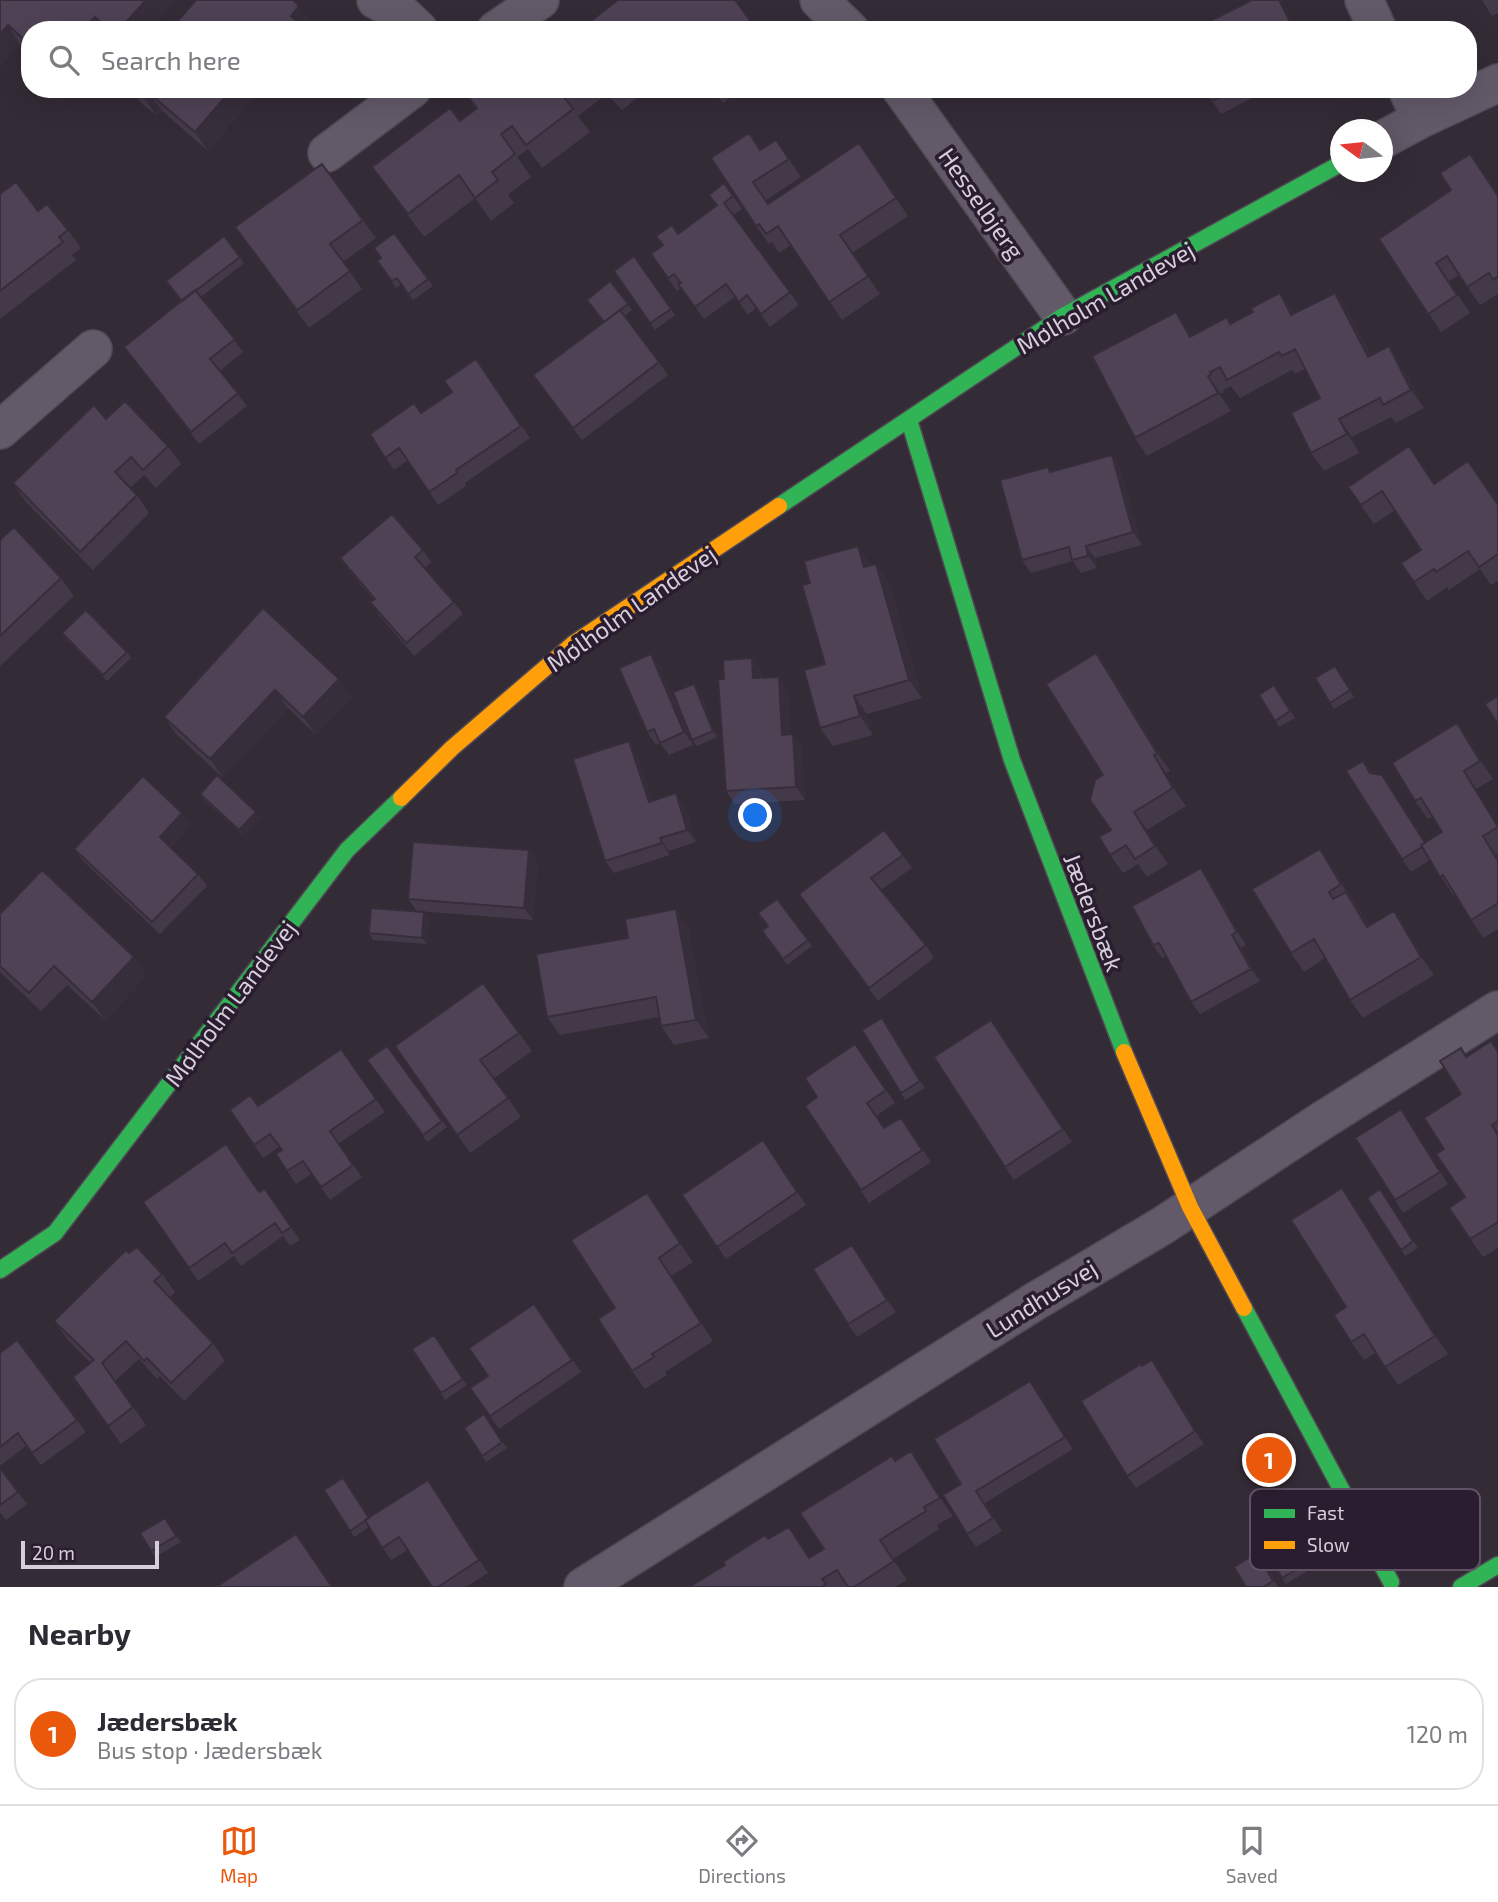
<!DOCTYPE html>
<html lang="en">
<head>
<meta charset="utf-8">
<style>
	body { margin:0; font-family:"Exo 2",sans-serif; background:#f7f7f7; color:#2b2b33 }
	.compass { position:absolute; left:1330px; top:119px; width:63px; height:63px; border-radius:50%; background:#fff; box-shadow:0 7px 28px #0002; rotate:285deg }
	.scale { position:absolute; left:21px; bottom:18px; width:138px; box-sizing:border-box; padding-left:7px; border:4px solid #d6ceda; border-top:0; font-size:19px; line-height:24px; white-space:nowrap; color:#d6ceda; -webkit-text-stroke:5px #2a1d30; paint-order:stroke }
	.you { position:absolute; left:756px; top:816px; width:24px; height:24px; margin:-18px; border:5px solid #fff; border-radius:50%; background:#1a73e8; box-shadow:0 0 0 10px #1a73e833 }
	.badge { display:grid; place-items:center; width:46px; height:46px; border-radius:50%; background:#ea580c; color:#fff; font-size:23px; font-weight:700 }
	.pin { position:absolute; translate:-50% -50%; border:4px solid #fff; box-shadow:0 2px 7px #0006 }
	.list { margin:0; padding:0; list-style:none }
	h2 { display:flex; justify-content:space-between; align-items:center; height:91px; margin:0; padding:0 28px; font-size:30px }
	h2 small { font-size:23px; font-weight:400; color:#7c7c81 }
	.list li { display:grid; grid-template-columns:46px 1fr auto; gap:21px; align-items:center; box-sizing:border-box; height:112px; margin:0 14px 14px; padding:0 14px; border:2px solid #e1e1e2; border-radius:28px }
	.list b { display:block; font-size:26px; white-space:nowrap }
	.list p { margin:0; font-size:23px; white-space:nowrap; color:#7c7c81 }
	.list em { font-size:23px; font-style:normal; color:#7c7c81 }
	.icon { flex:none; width:38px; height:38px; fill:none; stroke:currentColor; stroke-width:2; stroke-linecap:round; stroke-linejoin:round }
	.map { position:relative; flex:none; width:1498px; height:1587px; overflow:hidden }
	.search { position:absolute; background:#fff; box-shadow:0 7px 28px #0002; left:21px; right:21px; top:21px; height:77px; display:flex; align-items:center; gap:18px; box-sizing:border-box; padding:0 24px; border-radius:28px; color:#7c7c81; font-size:26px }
	.sheet { height:217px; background:#fff }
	nav { display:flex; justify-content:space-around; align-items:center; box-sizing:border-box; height:98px; border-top:2px solid #e1e1e2; background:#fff; font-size:19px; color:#7c7c81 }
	nav a { display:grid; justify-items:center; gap:4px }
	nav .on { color:#ea580c }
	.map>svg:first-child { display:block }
</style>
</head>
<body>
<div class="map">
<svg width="1498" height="1587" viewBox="0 0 1498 1587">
	<rect width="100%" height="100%" fill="#332b36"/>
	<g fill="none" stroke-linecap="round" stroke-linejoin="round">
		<defs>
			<path id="street" d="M376 0 402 14 419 30
				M819 0 850 30
				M1364 0 1378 30
				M496 30 540 0
				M901 89 1063 316
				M1407 89 1421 119
				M1382 140 1421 119 1498 83
				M327 153 412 89
				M0 430 93 349
				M583 1587 1034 1302 1162 1226 1323 1120 1498 1010"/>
			<path id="fast" d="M909 420 1012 760 1124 1052
				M779 506 1063 316 1340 164
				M0 1270 55 1233 347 850 401 798
				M1244 1308 1391 1582
				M1461 1587 1498 1565"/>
			<path id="slow" d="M401 798 452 748 573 644 779 506
				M1124 1052 1190 1207 1244 1308"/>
		</defs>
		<use href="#street" stroke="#504953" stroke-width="40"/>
		<use href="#fast" stroke="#504953" stroke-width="19"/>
		<use href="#slow" stroke="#504953" stroke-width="19"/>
		<use href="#street" stroke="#635a69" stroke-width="37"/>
		<use href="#fast" stroke="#30b455" stroke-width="16"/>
		<use href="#slow" stroke="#ff9f0a" stroke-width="16"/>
	</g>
	<path fill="#443949" d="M0 0H171L173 3 148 30H30V52L20 44 0 66Z
		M1482 0H1498V13L1492 16Z
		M132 89H261L208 151 162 111 157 116 142 104Z
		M462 89H635L639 97 622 110 607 94 578 116 590 132 542 168 528 149 517 157 531 177 508 195 514 203 491 221 475 198 424 237 372 167 460 121 476 109Z
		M712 89H741L723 103Z
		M1206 89H1270L1221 114 1212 101Z
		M749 133 760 150 776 140 801 177 766 200 768 204 859 143 908 216 852 253 880 294 842 320 791 245 779 253 772 242 769 244 756 226Z
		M322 164 376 238 343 262 362 289 309 328 248 245Z
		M724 183 742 209 733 215 799 305 770 327 756 308 748 315 735 297 704 319 681 288 677 291 651 254 662 246 656 236 678 234 716 206Z
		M0 194 38 211 68 230 81 248 72 255 76 260 0 319Z
		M1498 195V294L1480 305 1459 275 1449 281 1470 313 1441 332 1379 239Z
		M394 233 433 286 413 300 401 284 396 288 377 261 381 258Z
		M224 236 244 263 201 297 243 352 220 371 247 406 199 444 124 347 181 301 166 281Z
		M634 256 675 315 655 330 614 271Z
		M610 281 632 310 625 316 668 375 582 440 533 375 604 322Z
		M1335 293 1347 311 1371 355 1389 346 1401 365 1424 408 1396 423 1391 417 1352 437 1359 453 1324 471 1311 453 1320 398 1305 369 1295 374 1292 370 1240 398 1231 386 1223 390 1224 392 1221 394 1231 411 1147 456 1135 438 1189 330 1192 335 1231 323 1294 314Z
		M476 359 530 438 465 483 466 486 438 505 408 460 394 470 370 434 421 413 452 392Z
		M106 419 168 446 181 464 156 488 144 475 130 488 137 495 149 513 93 570 25 501 13 483Z
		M1112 455 1120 468 1142 545 1095 558 1097 568 1081 573 1073 561 1031 573 1022 560 1051 472Z
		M1434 483 1498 504V581L1491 585 1480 569 1449 590 1447 587 1427 601 1401 563 1421 550 1395 510 1374 524 1348 487Z
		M0 540 61 578 74 596 0 666Z
		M858 546 871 565 889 582 922 698 867 714 873 735 833 746 820 728 825 664 810 583Z
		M423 550 431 562 425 568 454 602 463 614 414 656 379 615 370 602 374 600 349 571 340 558Z
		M263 608 339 679 352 697 316 735 288 708 223 778 177 735 164 717Z
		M62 633 127 652 131 658 107 681 66 639Z
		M1096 653 1109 671 1170 771 1166 773 1186 806 1147 830 1168 864 1147 877 1138 864 1123 873 1110 855 1111 830 1103 775Z
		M651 654 660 667 693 745 669 755 660 743 656 745 647 732Z
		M752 658 760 670 761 678 779 677 788 690 790 734 802 747 805 800 735 804 726 791 724 679Z
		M1339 672 1354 697 1334 709 1330 703Z
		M694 684 699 690 717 737 697 746 692 740Z
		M1274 685 1295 718 1279 727 1259 695Z
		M1457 723 1470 741 1493 779 1476 789 1498 825V853L1496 854 1498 858V929L1483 938 1455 894 1453 895 1430 860 1411 872 1402 859 1363 761 1372 773 1382 775 1425 842 1442 832 1432 817 1428 819 1415 801Z
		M637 754 653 801 676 793 685 806 696 842 669 851 670 855 614 873 605 861Z
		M200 794 260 818 244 836 204 800Z
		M191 826 171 848 198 874 207 886 160 934 83 861 74 849Z
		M884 830 912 868 881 890 926 945 934 958 878 1001 808 906Z
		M1320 849 1333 867 1369 926 1394 911 1406 929 1434 975 1363 1018 1350 1000 1325 958 1304 972 1291 953Z
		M529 850 538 863 533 920 417 911 408 899Z
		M1210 881 1246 945 1241 948 1260 981 1200 1014 1191 1002 1166 956 1162 958 1153 945Z
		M777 899 812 946 787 965 762 931 767 926Z
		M0 914 134 957 147 976 105 1020 67 985 41 1011 0 972Z
		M429 918 427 944 373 940 369 933Z
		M688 927 709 1038 674 1045 661 1026 659 1017 560 1035 547 1017Z
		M483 983 532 1051 494 1078 521 1117 470 1153 395 1046Z
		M991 1020 1072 1142 1014 1180 1005 1167Z
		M886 1024 925 1088 905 1100 901 1093Z
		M855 1044 895 1103 876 1116 884 1128 901 1118 931 1162 869 1203 805 1106 817 1097Z
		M387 1046 447 1127 427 1142 367 1060Z
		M341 1049 385 1112 338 1144 362 1177 330 1200 311 1174 296 1184 276 1154 281 1150 279 1147 263 1158 230 1110 258 1106Z
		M1498 1051V1248L1483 1257 1470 1239 1465 1197 1444 1149 1461 1094 1467 1057Z
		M1401 1109 1448 1184 1403 1213 1395 1200Z
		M763 1140 806 1205 726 1259 682 1195Z
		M1342 1188 1355 1207 1448 1354 1398 1385 1376 1353 1364 1360 1351 1342 1346 1307Z
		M265 1189 300 1240 290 1246 283 1236 241 1266 234 1256 198 1281 143 1202 259 1192Z
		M1380 1189 1418 1248 1405 1256 1367 1198Z
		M647 1193 693 1262 671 1276 713 1341 665 1372 667 1375 645 1389 632 1371 615 1308Z
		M129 1253 162 1274 175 1292 170 1297 213 1343 225 1361 184 1401 160 1376 157 1379 139 1359 115 1381 146 1425 121 1444 73 1377 91 1363 67 1339 54 1321Z
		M861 1257 896 1312 857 1337 848 1324Z
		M534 1304 581 1372 499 1429 470 1388 488 1376Z
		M434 1335 467 1385 445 1400 412 1349Z
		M0 1353 77 1420 86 1432 41 1465 26 1446 0 1466Z
		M1152 1360 1204 1444 1136 1488 1127 1476 1142 1366Z
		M1038 1393 1073 1449 985 1503 1002 1531 976 1547 967 1534 961 1484Z
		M484 1414 507 1448 486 1462 464 1428Z
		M911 1451 953 1516 937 1525 939 1529 893 1559 907 1580 895 1587H689L768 1539 802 1545 810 1558 824 1549 895 1460Z
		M0 1468 27 1504 6 1520 0 1513Z
		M324 1490 369 1517 436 1492 488 1573 466 1587H432L408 1550 391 1560 369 1527 354 1537Z
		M165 1518 181 1542 155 1557 151 1551Z
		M1286 1534 1309 1570 1286 1584 1282 1578Z
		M1261 1559 1278 1587H1246Z"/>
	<path fill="#372e3c" d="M146 0H171L173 3 148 30H119Z
		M1279 0H1282L1297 30H1294Z
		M299 6 312 24 307 30H291V16Z
		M95 17 103 30H83Z
		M8 25 20 44 0 66V34Z
		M232 89H261L208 151 195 132Z
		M149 93 162 111 157 116 144 98Z
		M1280 293 1293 311 1304 333 1291 315Z
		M1335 293 1347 311 1381 375 1368 357Z
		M1176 312 1189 330 1202 355 1190 337Z
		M1389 346 1401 365 1424 408 1411 390Z
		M1208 376 1221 394 1231 411 1218 393Z
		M1339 419 1352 437 1359 453 1347 434Z
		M1112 455 1120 468 1142 545 1133 532Z
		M858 546 871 564 877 585 864 567Z
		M1086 546 1095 558 1097 568 1088 556Z
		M876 564 889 582 922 698 909 680Z
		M1096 653 1109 671 1170 771 1157 753Z
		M651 654 660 667 693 745 684 732Z
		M752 658 760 670 761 691 753 678Z
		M779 677 788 690 791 747 782 735Z
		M339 679 352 697 316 735 303 717Z
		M694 684 699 690 717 737 713 731Z
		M275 690 288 708 223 778 210 759Z
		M854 696 867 714 873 735 860 716Z
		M1457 723 1470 741 1493 779 1480 761Z
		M793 734 802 747 805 800 796 787Z
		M629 741 637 754 658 815 649 802Z
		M1154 755 1166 773 1186 806 1173 788Z
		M1464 771 1476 789 1498 825V827Z
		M676 793 685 806 696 842 687 830Z
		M256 812 260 818 244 836 239 830Z
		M1134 812 1147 830 1168 864 1155 846Z
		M182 813 191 826 169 850 160 837Z
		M660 838 669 851 670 855 662 843Z
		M1320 849 1333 867 1354 902 1341 884Z
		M529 850 538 863 533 920 524 908Z
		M1201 868 1210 881 1246 945 1237 932Z
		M1346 892 1359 910 1380 945 1367 927Z
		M676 909 688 927 709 1038 696 1020Z
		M1394 911 1406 929 1434 975 1421 957Z
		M424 912 429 918 427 944 422 938Z
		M1232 935 1241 948 1260 981 1251 969Z
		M134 957 147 976 105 1020 92 1002Z
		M1342 1188 1355 1207 1448 1354 1435 1336Z
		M647 1193 660 1211 693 1262 680 1243Z
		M852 1245 861 1257 896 1312 887 1300Z
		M1152 1360 1161 1373 1204 1444 1195 1431Z
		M1030 1381 1038 1393 1073 1449 1065 1437Z
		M911 1451 923 1469 953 1516 940 1498Z"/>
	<path fill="#4f4255" stroke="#372e3c" stroke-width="2" d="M0 0H146L119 30H109L95 17 83 30H30V45L8 25 0 34Z
		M196 0H293L299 6 291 16 298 22 291 30H184L176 23Z
		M618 0H735L757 30H669L665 26 660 30H586L590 27 587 24Z
		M1252 0H1279L1294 30H1192Z
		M560 24 565 30H552Z
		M134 89H232L195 132 149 93 144 98Z
		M462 89H566L561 93 573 109 526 145 512 126 501 134 515 154 492 172 498 180 475 198 459 175 408 214 372 167 450 108 460 121 477 108Z
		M1206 89H1236L1212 101Z
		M749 133 760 150 776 140 789 159 753 182 768 204 859 143 896 198 840 235 868 276 829 302 778 226 766 234 759 224 756 226 711 158Z
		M1470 154 1498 196V276L1493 280 1489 273 1467 287 1447 256 1436 263 1457 295 1428 314 1379 239 1451 190 1440 173Z
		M322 164 363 220 330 244 350 271 297 310 235 227Z
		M16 182 38 211 47 204 68 230 59 237 63 242 0 291V194Z
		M724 183 733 196 724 203 790 292 761 314 747 295 739 302 726 284 695 307 678 284 681 283 674 274 668 278 651 254 663 245 656 236 672 225 678 234 717 205 709 195Z
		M394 233 428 279 408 294 397 278 392 281 377 261 381 258 374 248Z
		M224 236 240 257 182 301 166 281Z
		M634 256 671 309 650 323 614 271Z
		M610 281 628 304 604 322 587 300Z
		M195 290 235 339 210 359 238 393 191 432 124 347Z
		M1280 293 1291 315 1335 293 1368 357 1389 346 1411 390 1383 405 1380 398 1339 419 1347 434 1311 453 1291 413 1320 398 1295 349 1282 356 1279 352 1227 380 1220 367 1210 372 1211 374 1208 376 1218 393 1135 438 1092 356 1176 312 1190 337 1227 317 1230 324 1253 312 1251 308Z
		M620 310 659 362 573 428 533 375Z
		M476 359 521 426 456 470 457 473 429 492 399 448 385 458 370 434 414 403 421 413 452 392 444 381Z
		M125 401 168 446 143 470 131 457 115 472 137 495 80 552 13 483 94 405 106 419Z
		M1409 446 1434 484 1468 461 1498 505V554L1479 567 1468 551 1436 572 1434 569 1414 582 1401 563 1421 550 1382 491 1361 505 1348 487Z
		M1112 455 1133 532 1086 546 1088 556 1072 560 1069 547 1022 560 1000 480 1048 467 1050 472Z
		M392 514 423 550 415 557 454 602 406 643 370 602 375 599 340 558Z
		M14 527 61 578 0 636V540Z
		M858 546 864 567 876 564 909 680 854 696 860 716 820 728 804 670 825 664 802 585 810 583 804 561Z
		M263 608 339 679 303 717 275 690 210 759 164 717Z
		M86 610 127 652 103 675 62 633Z
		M1096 653 1157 753 1154 755 1173 788 1134 812 1155 846 1135 859 1126 845 1110 855 1099 837 1111 830 1090 800 1095 780 1103 775 1046 684Z
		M651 654 684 732 660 743 654 729 647 732 619 668Z
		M752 658 753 678 779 677 782 735 793 734 796 787 726 791 718 679H724L723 660Z
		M1335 666 1350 690 1330 703 1315 678Z
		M694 684 713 731 692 740 673 692Z
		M1274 685 1290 711 1275 721 1259 695Z
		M1498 696V724L1485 704Z
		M1457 723 1480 761 1464 771 1498 827 1483 836 1498 861V903L1471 920 1443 875 1440 877 1421 845 1442 832 1421 798 1415 801 1392 763Z
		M629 741 649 802 676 793 687 830 660 838 662 843 605 861 573 759Z
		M1363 761 1370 773 1382 775 1425 843 1421 845 1422 847 1402 859 1346 771Z
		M217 775 256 812 239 830 200 794Z
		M143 776 182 813 160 837 198 874 152 922 74 849Z
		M884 830 903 855 871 878 926 945 869 988 799 894Z
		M413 842 529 850 524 908 408 899Z
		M1320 849 1341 884 1329 892 1333 899 1346 892 1367 927 1394 911 1421 957 1350 1000 1314 939 1291 953 1252 889Z
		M1201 868 1237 932 1232 935 1251 969 1191 1002 1159 943 1153 945 1132 906Z
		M42 870 134 957 92 1002 54 966 29 993 0 966V914Z
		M777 899 808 940 783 959 762 931 768 926 758 913Z
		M371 908 424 912 422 938 369 933Z
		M676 909 696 1020 661 1026 656 997 547 1017 536 954 628 938 625 919Z
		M483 983 519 1033 480 1060 508 1098 457 1135 395 1046Z
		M882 1018 920 1081 901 1093 862 1030Z
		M991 1020 1063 1129 1005 1167 934 1057Z
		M1491 1041 1498 1052V1121L1492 1125 1498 1135V1222L1470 1239 1449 1208 1465 1197 1436 1154 1444 1149 1424 1118 1461 1094 1440 1061 1461 1048 1466 1057Z
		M855 1044 886 1090 867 1103 884 1128 901 1118 922 1150 861 1190 805 1106 817 1097 805 1078Z
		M387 1046 442 1121 423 1135 367 1060Z
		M341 1049 376 1099 330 1131 353 1165 321 1187 303 1161 287 1171 276 1154 282 1150 270 1134 254 1145 230 1110 250 1095 258 1106Z
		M1401 1109 1440 1172 1395 1200 1355 1138Z
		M763 1140 797 1192 717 1247 682 1195Z
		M226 1144 259 1192 265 1189 291 1227 282 1233 275 1223 232 1253 225 1243 189 1268 143 1202Z
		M1342 1188 1435 1336 1385 1367 1364 1334 1351 1342 1334 1315 1346 1307 1291 1220Z
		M1380 1189 1413 1241 1401 1250 1367 1198Z
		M647 1193 680 1243 659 1258 701 1323 652 1354 654 1357 632 1371 598 1319 615 1308 571 1240Z
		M852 1245 887 1300 848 1324 813 1269Z
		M137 1247 162 1274 154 1281 213 1343 171 1383 147 1358 144 1361 126 1341 102 1363 133 1407 108 1426 73 1377 94 1360 54 1321 126 1250 129 1253Z
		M534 1304 572 1360 490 1416 470 1388 488 1376 469 1348Z
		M434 1335 463 1379 441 1393 412 1349Z
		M17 1340 77 1420 32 1453 18 1433 0 1447V1353Z
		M1152 1360 1195 1431 1127 1476 1081 1401 1141 1364 1142 1366Z
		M1030 1381 1065 1437 976 1491 993 1518 967 1534 943 1495 961 1484 934 1439Z
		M484 1414 502 1442 482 1456 464 1428Z
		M911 1451 940 1498 924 1507 926 1511 880 1540 894 1561 854 1587H848L837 1570 822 1579 826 1584 822 1587H689L725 1565 723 1562 765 1535 768 1539 789 1527 809 1558 824 1549 800 1513 892 1456 895 1461Z
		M0 1468 18 1492 0 1505Z
		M343 1478 369 1518 350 1531 324 1490Z
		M428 1480 479 1560 438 1587H432L399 1537 382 1548 365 1520Z
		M165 1518 176 1536 151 1551 140 1533Z
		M296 1534 332 1587H216Z
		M1286 1534 1305 1564 1282 1578 1264 1547Z
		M1257 1553 1273 1581 1263 1587H1246L1234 1567Z"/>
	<g text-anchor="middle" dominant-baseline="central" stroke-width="7" stroke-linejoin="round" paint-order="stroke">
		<g font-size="24" fill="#d6ceda" stroke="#2a1d30">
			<text transform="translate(982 203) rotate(55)">Hesselbjerg</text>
			<text transform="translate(1105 297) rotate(-30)">Mølholm Landevej</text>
			<text transform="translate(631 608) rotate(-35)">Mølholm Landevej</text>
			<text transform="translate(1094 912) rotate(69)">Jædersbæk</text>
			<text transform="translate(230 1003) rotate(-53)">Mølholm Landevej</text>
			<text transform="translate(1041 1298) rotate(-32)">Lundhusvej</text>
		</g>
	</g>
	<rect x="1250" y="1489" width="230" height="81" rx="10" fill="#2a1d30" stroke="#5e5263" stroke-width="2"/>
	<rect x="1264" y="1509" width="31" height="9" fill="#30b455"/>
	<rect x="1264" y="1541" width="31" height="8" fill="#ff9f0a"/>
	<g font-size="19" fill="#d6ceda">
		<text x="1307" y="1520">Fast</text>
		<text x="1307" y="1552">Slow</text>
	</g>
</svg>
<svg class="compass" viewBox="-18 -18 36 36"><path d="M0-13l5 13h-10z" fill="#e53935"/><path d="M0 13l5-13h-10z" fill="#7c7c81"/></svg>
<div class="scale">20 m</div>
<div class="you"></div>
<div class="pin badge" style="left:1269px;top:1460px">1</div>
<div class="search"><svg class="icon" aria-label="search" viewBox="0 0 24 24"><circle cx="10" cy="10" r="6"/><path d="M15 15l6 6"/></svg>Search here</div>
</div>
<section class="sheet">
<h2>Nearby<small></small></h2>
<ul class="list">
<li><span class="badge">1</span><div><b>Jædersbæk</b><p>Bus stop · Jædersbæk</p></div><em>120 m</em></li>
</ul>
</section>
<nav>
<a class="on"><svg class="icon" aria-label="map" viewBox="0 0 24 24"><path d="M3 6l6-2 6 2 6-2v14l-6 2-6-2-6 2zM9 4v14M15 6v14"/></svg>Map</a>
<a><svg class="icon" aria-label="directions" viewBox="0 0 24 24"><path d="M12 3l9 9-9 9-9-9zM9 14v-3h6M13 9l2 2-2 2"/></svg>Directions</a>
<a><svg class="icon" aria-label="saved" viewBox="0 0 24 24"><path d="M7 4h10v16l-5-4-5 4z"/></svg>Saved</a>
</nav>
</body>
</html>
